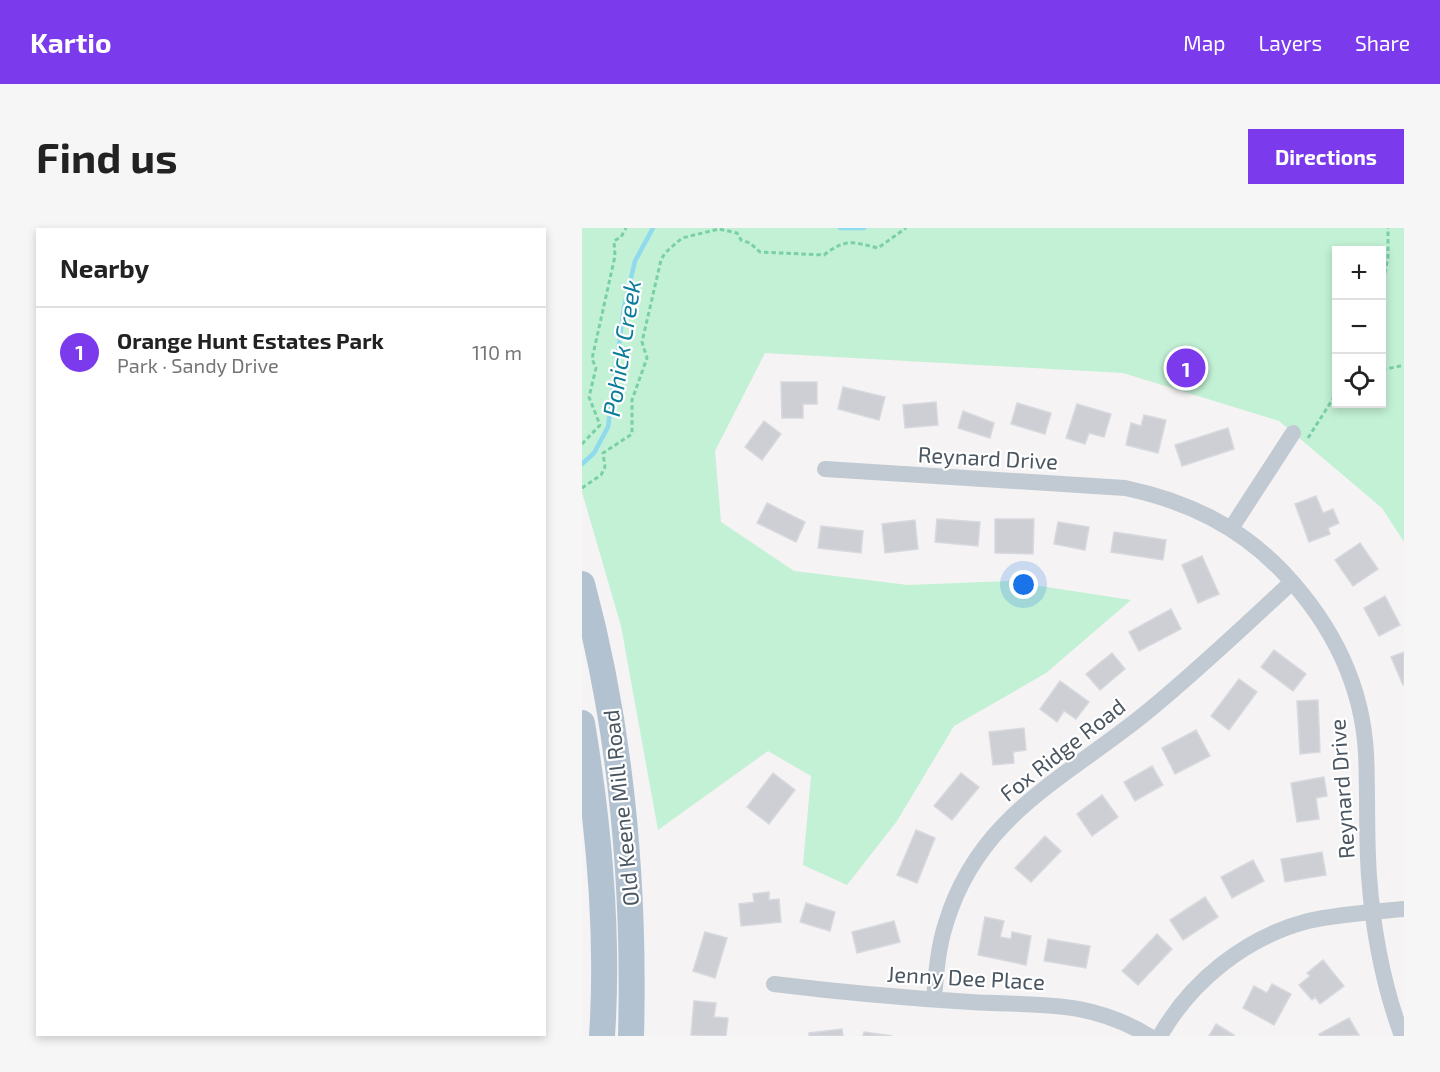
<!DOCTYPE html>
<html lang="en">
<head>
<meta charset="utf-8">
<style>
	body { margin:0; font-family:"Exo 2",sans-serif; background:#f6f6f6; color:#222 }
	.controls { position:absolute; right:18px; top:18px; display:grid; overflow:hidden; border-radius:0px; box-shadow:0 3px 9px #0003 }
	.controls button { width:54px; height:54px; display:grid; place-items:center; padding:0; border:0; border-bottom:2px solid #e0e0e0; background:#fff; color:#222; font:30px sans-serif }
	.you { position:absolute; left:442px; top:357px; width:21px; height:21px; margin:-15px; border:4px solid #fff; border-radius:50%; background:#1a73e8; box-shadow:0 0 0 9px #1a73e833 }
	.badge { display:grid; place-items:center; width:39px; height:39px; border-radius:50%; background:#7c3aed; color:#fff; font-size:20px; font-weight:700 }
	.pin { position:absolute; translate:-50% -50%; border:3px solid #fff; box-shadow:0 2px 6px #0006 }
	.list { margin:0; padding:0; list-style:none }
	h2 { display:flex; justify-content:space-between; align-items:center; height:78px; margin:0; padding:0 24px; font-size:26px }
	h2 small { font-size:20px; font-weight:400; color:#767676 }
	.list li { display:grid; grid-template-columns:39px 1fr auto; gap:18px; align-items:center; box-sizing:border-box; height:90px; padding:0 24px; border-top:2px solid #e0e0e0 }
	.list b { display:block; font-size:22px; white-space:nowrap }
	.list p { margin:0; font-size:20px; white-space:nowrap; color:#767676 }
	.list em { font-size:20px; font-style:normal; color:#767676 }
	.icon { flex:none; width:33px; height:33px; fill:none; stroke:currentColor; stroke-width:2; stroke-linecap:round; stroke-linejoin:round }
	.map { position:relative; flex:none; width:822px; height:808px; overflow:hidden; border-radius:0px }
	header { display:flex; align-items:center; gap:36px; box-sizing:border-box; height:84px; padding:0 30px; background:#7c3aed; color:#fff }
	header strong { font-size:28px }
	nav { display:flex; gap:33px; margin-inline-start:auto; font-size:21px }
	.intro { display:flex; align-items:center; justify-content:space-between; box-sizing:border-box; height:144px; padding:0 36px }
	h1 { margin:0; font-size:42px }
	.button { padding:15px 27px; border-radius:0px; background:#7c3aed; color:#fff; font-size:21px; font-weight:700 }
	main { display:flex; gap:36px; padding:0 36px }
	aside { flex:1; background:#fff; border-radius:0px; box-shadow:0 3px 9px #0003 }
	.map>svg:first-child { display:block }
</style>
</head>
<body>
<header>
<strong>Kartio</strong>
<nav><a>Map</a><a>Layers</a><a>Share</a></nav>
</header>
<div class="intro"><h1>Find us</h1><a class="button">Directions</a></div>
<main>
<aside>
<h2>Nearby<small></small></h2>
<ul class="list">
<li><span class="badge">1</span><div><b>Orange Hunt Estates Park</b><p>Park · Sandy Drive</p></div><em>110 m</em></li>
</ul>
</aside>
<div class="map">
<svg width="822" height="808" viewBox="0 0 822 808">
	<rect width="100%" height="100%" fill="#f5f3f3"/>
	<path fill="#c3f1d5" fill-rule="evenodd" d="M0 0H822V314L800 280 697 193 541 145 183 125 133 223 139 294 212 343 326 357 426 353 549 372 464 445 372 498 315 593 265 657 221 637 229 548 186 523 76 602 39 398 0 264ZM754 22H800V176H754Z"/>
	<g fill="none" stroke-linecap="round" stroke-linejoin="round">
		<path stroke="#90daee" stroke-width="4.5" d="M258 0H282
			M0 236 12 225 26 199 42 79 53 33 71 0"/>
	</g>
	<path fill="#cdcfd5" stroke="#d7d9de" stroke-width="1.5" d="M199 154H235V176H221V190H200Z
		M261 159 303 169 297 192 256 181Z
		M354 174 356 197 323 200 321 177Z
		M435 175 469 185 463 206 429 196Z
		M495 176 529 186 522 209 507 205 503 216 484 210Z
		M381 183 412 195 408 210 376 200Z
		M562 187 584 192 576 225 544 217 549 195 559 198Z
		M182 193 199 206 180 232 163 219Z
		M646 200 652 221 600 238 593 217Z
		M734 268 741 285 751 281 757 295 746 300 748 306 727 314 713 276Z
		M185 275 223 294 214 314 175 295Z
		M355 291 398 294 396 318 353 314Z
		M413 291H452L451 326 413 325Z
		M333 292 336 321 303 325 300 296Z
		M476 294 507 299 503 322 472 316Z
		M239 298 281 303 279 325 236 320Z
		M532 304 584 312 581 332 529 324Z
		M778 315 796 341 771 358 753 332Z
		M620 328 637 366 616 375 600 337Z
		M803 368 818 397 797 408 782 380Z
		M589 381 599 401 557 423 547 404Z
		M692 422 724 446 711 463 679 439Z
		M822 424V456L821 457 809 429Z
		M530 425 543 441 518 462 504 446Z
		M657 451 675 464 647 502 629 488Z
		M478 453 507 474 494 491 482 483 475 494 458 481Z
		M736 472 738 524 718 526 715 473Z
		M442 500 444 522 431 524 432 535 411 537 407 504Z
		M614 502 628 528 593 546 580 520Z
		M570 538 581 557 553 573 542 554Z
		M191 545 213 562 187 596 165 579Z
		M379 545 397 559 370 592 352 578Z
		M742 549 745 568 734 570 737 591 715 594 709 555Z
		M520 567 536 589 510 608 495 586Z
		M334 602 353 610 335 655 315 647Z
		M463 608 479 623 449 654 433 640Z
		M740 624 744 647 703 654 699 631Z
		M671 632 682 653 650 670 639 649Z
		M187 664V672L197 671 199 694 159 698 157 676 172 674 171 666Z
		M623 669 636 689 601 712 588 692Z
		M224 675 253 684 248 703 218 694Z
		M403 689 422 693 418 709 429 711 430 704 449 708 444 737 396 727Z
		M312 693 318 714 275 725 270 704Z
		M123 704 145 710 133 750 111 743Z
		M575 706 590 721 556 757 540 743Z
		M466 711 508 718 504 740 462 733Z
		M741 732 762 758 738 776 733 769 730 772 717 757 728 748 725 745Z
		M690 756 709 766 692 797 661 780 672 758 685 765Z
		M112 773 134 775 132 789 146 790 144 808 109 807Z
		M767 790 777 807 738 808 737 806Z
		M634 796 652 807V808H627Z
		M260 801 261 808H227V805Z
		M282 804 310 808H281Z"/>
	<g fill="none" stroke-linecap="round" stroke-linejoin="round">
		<path stroke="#7ad0a6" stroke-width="3" stroke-dasharray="4.5 3" stroke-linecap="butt" d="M800 60 806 29V0
			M800 142 822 137
			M726 210 754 166
			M0 216 18 197 7 169 14 140 10 131 33 28 32 13 39 9 44 0
			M0 260 19 247 23 239 21 225 50 206V172L65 130 60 114 79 32 83 25 100 10 137 1 155 5 159 12 168 15 178 24 242 27C264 10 271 14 296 20L324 0"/>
		<path stroke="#c1cad2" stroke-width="16" d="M243 241 543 260C605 273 657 298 701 344 748 394 780 455 784 525 786 566 784 607 787 648 791 703 801 757 820 808
			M650 299 711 205
			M192 756C257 764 323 770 389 774 457 778 506 771 567 808
			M352 771C354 746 356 719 364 695 396 589 480 552 560 488 612 446 661 399 710 354
			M578 808C609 753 664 709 726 693 757 686 790 684 822 681"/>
		<path stroke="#b3c2d1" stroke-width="26" d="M0 356C40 504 53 654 49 808
			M0 495C17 598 27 703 20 808"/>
	</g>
	<g text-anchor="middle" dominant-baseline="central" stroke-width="4.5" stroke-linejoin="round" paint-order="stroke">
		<g font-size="22" fill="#4a5661" stroke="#fff">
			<text transform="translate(406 229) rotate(3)">Reynard Drive</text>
			<text transform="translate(480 521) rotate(-38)">Fox Ridge Road</text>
			<text transform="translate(759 561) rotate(-94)">Reynard Drive</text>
			<text transform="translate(38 580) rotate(-96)">Old Keene Mill Road</text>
			<text transform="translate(384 749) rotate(3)">Jenny Dee Place</text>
		</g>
		<g font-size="24" font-style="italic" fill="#0c7c9b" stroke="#fff">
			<text transform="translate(39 120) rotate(-81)">Pohick Creek</text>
		</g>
	</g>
</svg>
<div class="controls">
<button>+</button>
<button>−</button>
<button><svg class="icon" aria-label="locate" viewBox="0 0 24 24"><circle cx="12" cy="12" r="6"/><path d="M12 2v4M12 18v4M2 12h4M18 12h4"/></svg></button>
</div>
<div class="you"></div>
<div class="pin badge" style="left:604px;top:140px">1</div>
</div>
</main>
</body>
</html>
